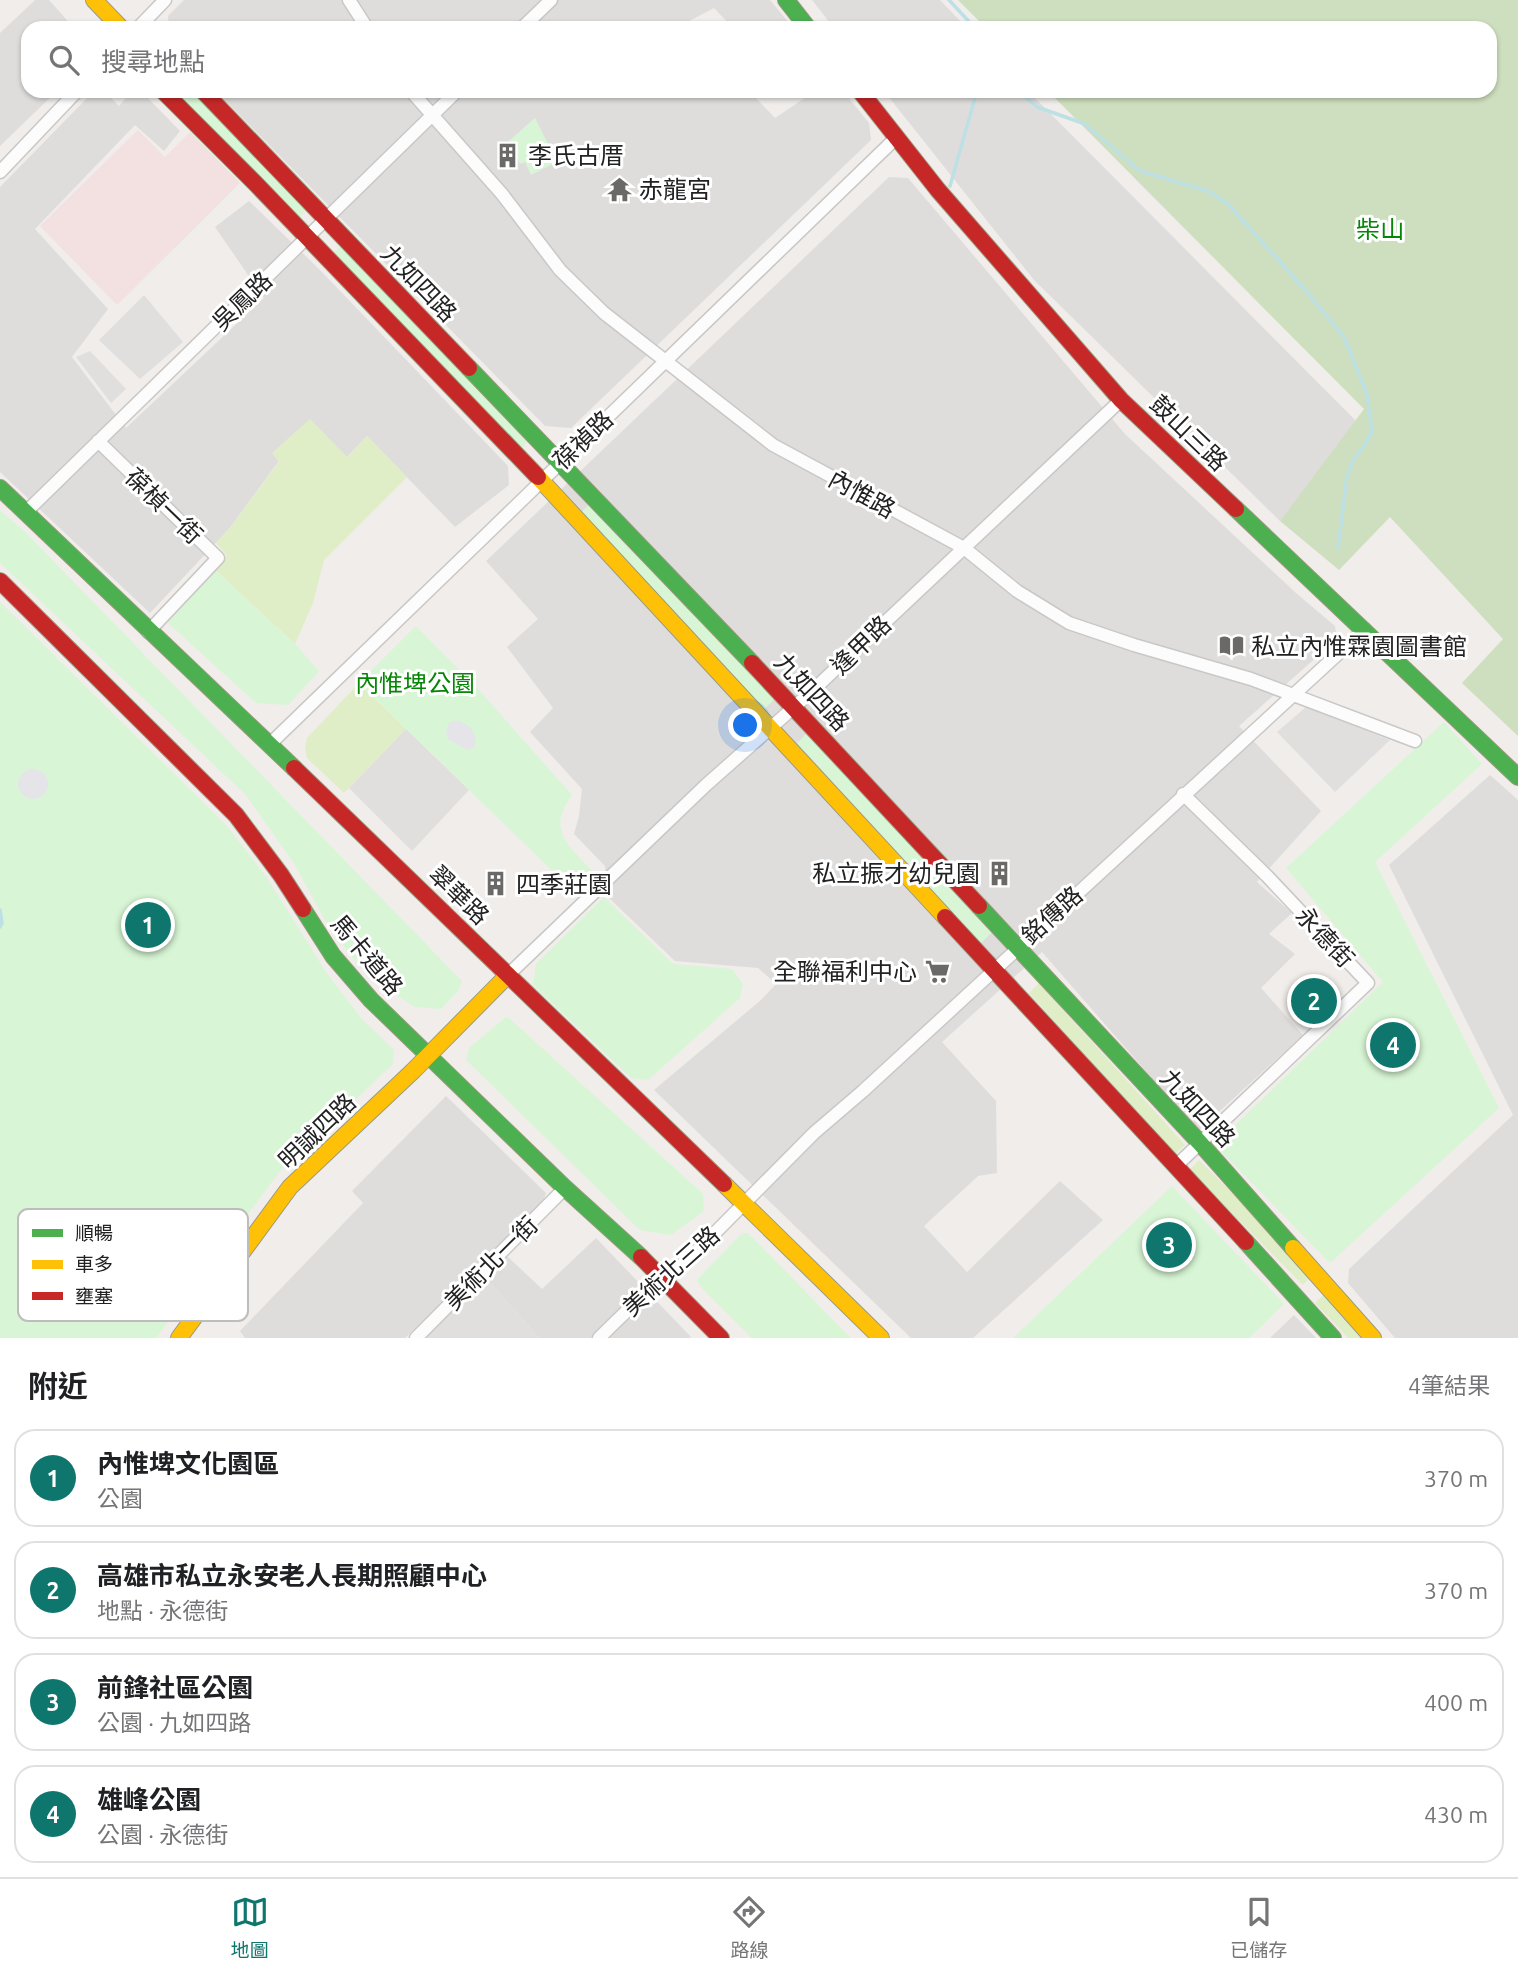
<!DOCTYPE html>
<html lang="zh-TW">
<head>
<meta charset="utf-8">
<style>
	body { margin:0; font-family:Ubuntu,"Noto Sans TC",sans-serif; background:#f6f6f6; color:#202124 }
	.you { position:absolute; left:746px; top:726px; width:24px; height:24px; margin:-18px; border:5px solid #fff; border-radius:50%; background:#1a73e8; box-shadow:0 0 0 10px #1a73e833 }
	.badge { display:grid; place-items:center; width:46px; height:46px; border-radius:50%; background:#0f766e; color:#fff; font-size:23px; font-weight:700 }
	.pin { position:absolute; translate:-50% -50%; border:4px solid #fff; box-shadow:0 2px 7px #0006 }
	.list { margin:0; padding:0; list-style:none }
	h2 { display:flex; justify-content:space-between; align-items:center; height:91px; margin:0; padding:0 28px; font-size:30px }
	h2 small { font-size:23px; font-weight:400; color:#757577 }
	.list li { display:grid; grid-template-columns:46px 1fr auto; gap:21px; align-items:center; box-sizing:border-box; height:98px; margin:0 14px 14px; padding:0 14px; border:2px solid #e0e0e0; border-radius:21px }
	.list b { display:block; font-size:26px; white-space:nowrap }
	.list p { margin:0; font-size:23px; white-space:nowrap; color:#757577 }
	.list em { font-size:23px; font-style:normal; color:#757577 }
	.icon { flex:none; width:38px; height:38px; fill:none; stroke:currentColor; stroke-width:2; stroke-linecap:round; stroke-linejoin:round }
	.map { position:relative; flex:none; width:1518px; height:1338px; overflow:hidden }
	.search { position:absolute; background:#fff; box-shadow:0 2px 5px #0004; left:21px; right:21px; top:21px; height:77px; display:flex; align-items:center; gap:18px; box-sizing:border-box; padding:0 24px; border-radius:21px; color:#757577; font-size:26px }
	.sheet { height:539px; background:#fff }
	nav { display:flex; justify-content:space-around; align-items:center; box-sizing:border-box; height:98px; border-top:2px solid #e0e0e0; background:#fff; font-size:19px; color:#757577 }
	nav a { display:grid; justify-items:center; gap:4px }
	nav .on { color:#0f766e }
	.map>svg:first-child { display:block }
</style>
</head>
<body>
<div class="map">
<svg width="1518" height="1338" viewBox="0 0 1518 1338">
	<rect width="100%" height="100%" fill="#f0edea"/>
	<path fill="#dfdddc" d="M35 0H49L74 28H28V91H57L0 146V33Z
		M184 0H770L793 28H733L714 8 676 28H169L168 16Z
		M812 0H940L967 28H834Z
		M94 91H104L119 106 132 91H141L180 131 164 151 135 125 35 229 108 309 72 357 126 428 264 298 215 227 249 201 318 268 508 466 509 485 455 527 367 436 347 457 273 453 279 461 229 529 150 613 0 472V187Z
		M216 91H749L775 118 815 91H843L869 123 871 140 571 428 545 426Z
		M884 91H1028L1357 422 1280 521 1034 280Z
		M889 177 908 178 1125 434 1296 593 1335 626 1337 639 1239 726 1321 811 1257 882 1292 913 1269 934 1295 954 1261 988 1303 1035 1198 1131 1042 952 942 1042 996 1101 997 1173 978 1176 924 1226 967 1272 1060 1181 1103 1220 973 1338H911L654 1090 761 1000 776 984 758 968 675 961 608 897 605 866 574 834 579 816 582 789 530 732 553 708 507 647 538 619 486 561Z
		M1490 775 1518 800V1338H1395L1348 1283 1349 1269 1513 1115 1389 865Z
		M446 1096 546 1193 542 1205 405 1338H245L240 1331 363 1203 352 1191Z
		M596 1238 691 1337 689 1338H539L484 1276 507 1256 542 1289Z
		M1294 1315 1316 1338H1270Z"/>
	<path fill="#f2e1e0" d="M138 130 165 157 190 132 240 183 117 305 40 226Z"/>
	<path fill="#e0eec8" d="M310 419 347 457 367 436 407 477 324 560 313 603 295 644 214 569 227 556 216 543 229 529 279 462 272 453Z
		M359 683 406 729 344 793 307 758 305 748 307 738Z
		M1039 983 1185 1145 1174 1155 1029 993Z
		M1199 1160 1313 1274 1303 1285 1189 1170Z
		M1326 1292 1368 1338H1348L1315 1303Z"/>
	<path fill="#cddfbe" d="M958 0H1518V736L1462 683 1503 639 1390 517 1339 570 1280 521 1364 409 1048 91H1490V28H986Z"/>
	<path fill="#d8f6d5" d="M175 91H195L310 207 300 217Z
		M535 118 557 162 531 175 525 162 520 164 509 141Z
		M343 244 531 439 521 448 333 253Z
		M592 502 776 698 763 710 579 514Z
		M0 510 25 532 462 981 458 991 441 1009 415 1007 391 992 352 957 326 922 295 865 245 794 0 563Z
		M214 569 295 644 319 671 288 705 256 703 166 621Z
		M0 602 227 826 267 878 326 972 361 1018 394 1050 393 1064 280 1171 156 1338H0Z
		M416 626 478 689 572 795C545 831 570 846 594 873L573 891 359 683Z
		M1444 722 1482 764 1375 862 1499 1108 1330 1263 1215 1145 1383 982 1286 868Z
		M808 732 992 932 981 943 797 743Z
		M604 897 673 964 732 969 743 984 740 998 648 1080 631 1078 533 985 536 964Z
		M506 1017 510 1019 703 1194 704 1211 671 1235 640 1230 466 1060 469 1048Z
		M1172 1186 1284 1304 1249 1338H1013Z
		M742 1233H748L851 1338H752L702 1288 697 1280Z"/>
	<path fill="#e0dfde" d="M144 295 183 342 140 379 99 340Z
		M90 351 126 389 111 403 76 357Z
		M1306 707 1390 740 1335 792 1277 732Z
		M406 729 469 790 412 851 349 788Z
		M484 1276 539 1338H422Z"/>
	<path fill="#e5e4e9" d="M454 721H460L470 727 476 738 475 747 467 750 449 740 446 735 447 729 449 723Z
		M18 784a15 15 0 1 1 30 0a15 15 0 1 1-30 0Z"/>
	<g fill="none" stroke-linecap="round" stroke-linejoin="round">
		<path stroke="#bce0e4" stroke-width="3.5" d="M949 0 975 28
			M1019 91 1037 107 1085 124 1140 171 1208 191 1228 204 1307 292 1344 337 1367 394 1372 431 1367 442 1354 458 1347 477 1338 548
			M950 186 977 91
			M0 910 2 923 0 927"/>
		<defs>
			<path id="street" d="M349 0 367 28
				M138 28 165 0
				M522 28 551 0
				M411 91 502 194 560 270 604 313 773 445 964 548 1017 591 1069 623 1134 645 1251 679 1415 741
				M0 172 77 91
				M98 441 218 558 148 632
				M27 511 457 91
				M270 744 897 137
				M508 975 706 785 810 693 1121 400
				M1177 1165 1368 983 1267 876 1183 794
				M416 1338 565 1188
				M599 1338 641 1297 686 1262 814 1133 863 1091 1365 629"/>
			<path id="fast" d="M786 0 808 28
				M469 368 752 663
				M0 488 294 768
				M1236 509 1518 777
				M979 906 1200 1143 1293 1248
				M303 909 333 956 371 1000 565 1188 641 1257
				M1246 1242 1333 1338"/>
			<path id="slow" d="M94 0 121 28
				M538 477 945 917
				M724 1184 881 1338
				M1293 1248 1373 1338
				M179 1338 290 1187 413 1071 508 975"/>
			<path id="jam" d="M163 91 255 183 538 477
				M203 91 469 368
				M860 91 938 190 1121 400 1236 509
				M0 581 236 815 281 875 303 909
				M752 663 979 906
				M294 768 724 1184
				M945 917 1246 1242
				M641 1257 721 1338"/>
		</defs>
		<use href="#street" stroke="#c9c8c6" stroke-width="15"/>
		<use href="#fast" stroke="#9c9a80" stroke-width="18"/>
		<use href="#slow" stroke="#9c9a80" stroke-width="18"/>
		<use href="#jam" stroke="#9c9a80" stroke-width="18"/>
		<use href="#street" stroke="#fdfcfc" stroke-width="12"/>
		<use href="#fast" stroke="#4caf50" stroke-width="16"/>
		<use href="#slow" stroke="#ffc107" stroke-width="16"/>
		<use href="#jam" stroke="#c62828" stroke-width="16"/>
	</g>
	<defs>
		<symbol id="building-bare" viewBox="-9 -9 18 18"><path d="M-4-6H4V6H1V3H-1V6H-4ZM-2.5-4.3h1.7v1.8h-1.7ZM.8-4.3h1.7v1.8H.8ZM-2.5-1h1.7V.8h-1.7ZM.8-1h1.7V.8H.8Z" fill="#6a6968" stroke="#fff" stroke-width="2.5" paint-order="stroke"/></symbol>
		<symbol id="temple-bare" viewBox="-9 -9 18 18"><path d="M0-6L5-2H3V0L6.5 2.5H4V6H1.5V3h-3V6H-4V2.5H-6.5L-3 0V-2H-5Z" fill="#6a6968" stroke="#fff" stroke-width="2.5" paint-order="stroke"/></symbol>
		<symbol id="library-bare" viewBox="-9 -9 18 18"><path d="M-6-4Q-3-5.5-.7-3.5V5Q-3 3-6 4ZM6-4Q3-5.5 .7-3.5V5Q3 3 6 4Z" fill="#6a6968" stroke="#fff" stroke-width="2.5" paint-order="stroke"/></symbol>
		<symbol id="supermarket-bare" viewBox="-9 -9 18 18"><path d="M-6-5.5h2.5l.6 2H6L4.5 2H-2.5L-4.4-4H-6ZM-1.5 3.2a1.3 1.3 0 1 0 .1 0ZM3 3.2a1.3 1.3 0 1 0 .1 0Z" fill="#6a6968" stroke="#fff" stroke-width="2.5" paint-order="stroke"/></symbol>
	</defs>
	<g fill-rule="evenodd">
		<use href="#building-bare" x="490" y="138" width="35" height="35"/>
		<use href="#temple-bare" x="602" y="172" width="35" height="35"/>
		<use href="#library-bare" x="1214" y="628" width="35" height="35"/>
		<use href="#building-bare" x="982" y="856" width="35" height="35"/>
		<use href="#building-bare" x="478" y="866" width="35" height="35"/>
		<use href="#supermarket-bare" x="920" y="954" width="35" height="35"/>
	</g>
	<g text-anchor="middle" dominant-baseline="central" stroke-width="6" stroke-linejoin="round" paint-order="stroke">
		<g font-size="24" fill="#222" stroke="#fff" text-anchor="start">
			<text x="528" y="155">李氏古厝</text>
			<text x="639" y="189">赤龍宮</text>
			<text x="1251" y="646">私立內惟霖園圖書館</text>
			<text x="980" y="873" text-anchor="end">私立振才幼兒園</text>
			<text x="516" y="884">四季莊園</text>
			<text x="917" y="971" text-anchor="end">全聯福利中心</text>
		</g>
		<g font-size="24" fill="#068605" stroke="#fff">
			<text x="1380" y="229">柴山</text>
			<text x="415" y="683">內惟埤公園</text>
		</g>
		<g font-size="24" fill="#222" stroke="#fff">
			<text transform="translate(419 283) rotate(46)">九如四路</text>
			<text transform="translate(242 301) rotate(-44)">吳鳳路</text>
			<text transform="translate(1189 433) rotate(44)">鼓山三路</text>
			<text transform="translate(583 440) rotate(-44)">葆禎路</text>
			<text transform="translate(862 494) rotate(29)">內惟路</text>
			<text transform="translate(164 506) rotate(44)">葆楨一街</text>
			<text transform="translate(861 645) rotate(-44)">逢甲路</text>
			<text transform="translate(812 692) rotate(47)">九如四路</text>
			<text transform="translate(459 895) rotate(44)">翠華路</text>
			<text transform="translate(1052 915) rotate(-42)">銘傳路</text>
			<text transform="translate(1325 937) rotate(47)">永德街</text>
			<text transform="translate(367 955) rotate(50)">馬卡道路</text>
			<text transform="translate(1198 1108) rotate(47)">九如四路</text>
			<text transform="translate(317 1131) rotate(-44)">明誠四路</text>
			<text transform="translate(491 1263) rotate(-45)">美術北一街</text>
			<text transform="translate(671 1271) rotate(-42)">美術北三路</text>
		</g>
	</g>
	<rect x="18" y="1209" width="230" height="112" rx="10" fill="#fff" stroke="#bdbdbd" stroke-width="2"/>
	<rect x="32" y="1229" width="31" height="8" fill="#4caf50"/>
	<rect x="32" y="1260" width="31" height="9" fill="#ffc107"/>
	<rect x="32" y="1292" width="31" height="8" fill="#c62828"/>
	<g font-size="19" fill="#222">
		<text x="75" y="1240">順暢</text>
		<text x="75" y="1271">車多</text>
		<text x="75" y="1303">壅塞</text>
	</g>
</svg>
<div class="you"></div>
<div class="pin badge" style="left:148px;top:925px">1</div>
<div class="pin badge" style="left:1314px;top:1001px">2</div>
<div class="pin badge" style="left:1169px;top:1245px">3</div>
<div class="pin badge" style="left:1393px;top:1045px">4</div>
<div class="search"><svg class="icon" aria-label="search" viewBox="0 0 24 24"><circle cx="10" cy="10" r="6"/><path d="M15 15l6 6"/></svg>搜尋地點</div>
</div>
<section class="sheet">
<h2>附近<small>4筆結果</small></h2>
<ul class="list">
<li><span class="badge">1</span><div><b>內惟埤文化園區</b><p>公園</p></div><em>370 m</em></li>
<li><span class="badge">2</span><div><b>高雄市私立永安老人長期照顧中心</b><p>地點 · 永德街</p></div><em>370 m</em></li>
<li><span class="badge">3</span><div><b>前鋒社區公園</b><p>公園 · 九如四路</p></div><em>400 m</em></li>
<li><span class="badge">4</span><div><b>雄峰公園</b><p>公園 · 永德街</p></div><em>430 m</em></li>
</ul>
</section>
<nav>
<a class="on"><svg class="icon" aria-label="map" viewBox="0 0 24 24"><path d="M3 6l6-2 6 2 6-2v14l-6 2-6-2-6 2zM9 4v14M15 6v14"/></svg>地圖</a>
<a><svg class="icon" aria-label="directions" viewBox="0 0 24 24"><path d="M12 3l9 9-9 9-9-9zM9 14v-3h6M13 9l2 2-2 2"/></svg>路線</a>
<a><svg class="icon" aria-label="saved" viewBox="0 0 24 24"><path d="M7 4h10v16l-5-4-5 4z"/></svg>已儲存</a>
</nav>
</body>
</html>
